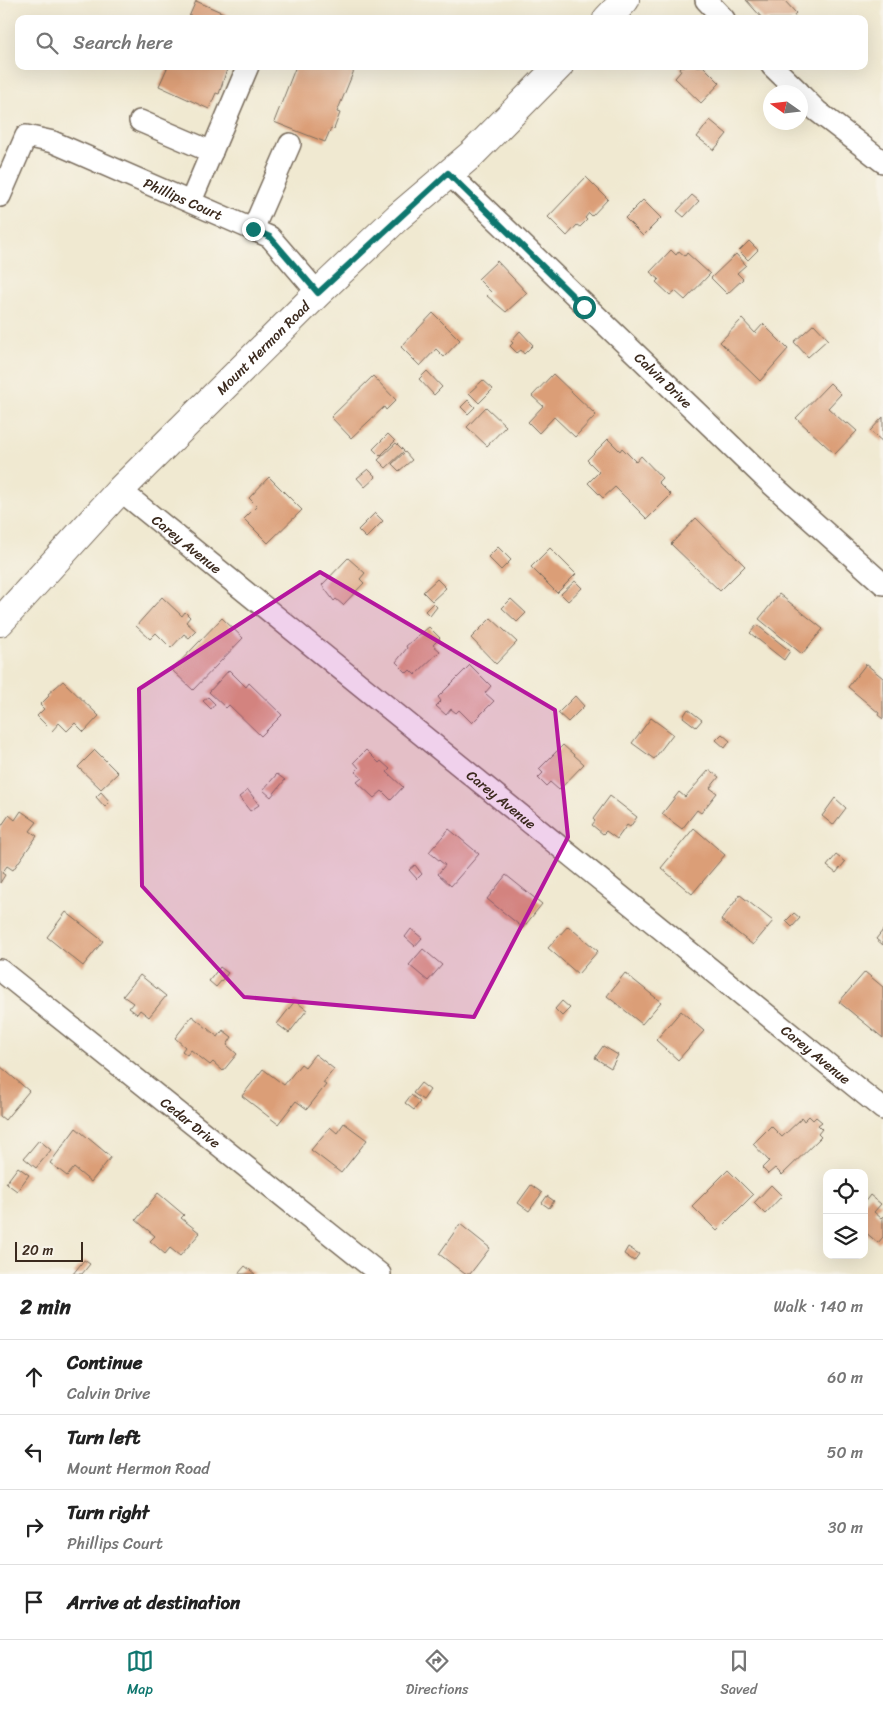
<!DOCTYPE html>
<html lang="en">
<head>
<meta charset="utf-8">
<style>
	body { margin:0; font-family:Sriracha,sans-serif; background:#f6f6f6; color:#222 }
	.controls { position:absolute; right:15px; bottom:15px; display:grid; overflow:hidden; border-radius:10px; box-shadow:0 5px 20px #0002 }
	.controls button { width:45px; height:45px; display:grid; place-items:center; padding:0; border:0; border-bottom:1px solid #e0e0e0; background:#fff; color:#222; font:25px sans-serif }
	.compass { position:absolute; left:763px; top:85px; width:45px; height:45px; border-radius:50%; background:#fff; box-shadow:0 5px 20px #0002; rotate:284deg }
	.scale { position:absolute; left:15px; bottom:12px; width:68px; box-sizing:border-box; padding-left:5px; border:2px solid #3b2a1e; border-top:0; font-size:14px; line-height:18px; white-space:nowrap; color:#3b2a1e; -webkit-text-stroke:4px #f7f3e8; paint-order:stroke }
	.stop { position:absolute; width:15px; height:15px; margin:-11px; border:4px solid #0f766e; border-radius:50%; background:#fff }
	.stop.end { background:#0f766e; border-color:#fff; box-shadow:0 1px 5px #0008 }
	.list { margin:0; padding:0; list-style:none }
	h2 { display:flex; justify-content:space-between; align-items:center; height:65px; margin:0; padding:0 20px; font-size:21px }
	h2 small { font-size:16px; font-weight:400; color:#767676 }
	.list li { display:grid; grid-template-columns:32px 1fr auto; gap:15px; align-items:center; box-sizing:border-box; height:75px; padding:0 20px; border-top:1px solid #e0e0e0 }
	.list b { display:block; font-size:19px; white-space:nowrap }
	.list p { margin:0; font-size:16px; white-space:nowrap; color:#767676 }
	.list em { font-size:16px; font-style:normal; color:#767676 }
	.icon { flex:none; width:28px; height:28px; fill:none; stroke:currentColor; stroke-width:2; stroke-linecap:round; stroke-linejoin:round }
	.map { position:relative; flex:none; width:883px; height:1274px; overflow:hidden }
	.search { position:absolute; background:#fff; box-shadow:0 5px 20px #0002; left:15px; right:15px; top:15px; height:55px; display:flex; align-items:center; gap:12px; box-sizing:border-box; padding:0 18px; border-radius:10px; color:#767676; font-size:19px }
	.sheet { height:365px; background:#fff }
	nav { display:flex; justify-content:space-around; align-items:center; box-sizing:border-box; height:70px; border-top:1px solid #e0e0e0; background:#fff; font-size:14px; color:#767676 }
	nav a { display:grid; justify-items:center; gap:2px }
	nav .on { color:#0f766e }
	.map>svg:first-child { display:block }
</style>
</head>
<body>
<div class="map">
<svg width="883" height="1274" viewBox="0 0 883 1274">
	<rect width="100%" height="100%" fill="#f7f3e8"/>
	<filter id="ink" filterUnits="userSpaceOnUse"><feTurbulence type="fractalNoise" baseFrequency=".02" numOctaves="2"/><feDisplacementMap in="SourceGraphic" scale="10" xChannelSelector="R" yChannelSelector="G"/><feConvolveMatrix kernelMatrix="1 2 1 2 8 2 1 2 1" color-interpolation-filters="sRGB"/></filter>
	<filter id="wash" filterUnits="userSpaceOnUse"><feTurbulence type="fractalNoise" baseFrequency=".0096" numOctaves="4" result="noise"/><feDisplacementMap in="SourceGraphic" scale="20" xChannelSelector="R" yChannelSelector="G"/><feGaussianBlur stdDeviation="1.12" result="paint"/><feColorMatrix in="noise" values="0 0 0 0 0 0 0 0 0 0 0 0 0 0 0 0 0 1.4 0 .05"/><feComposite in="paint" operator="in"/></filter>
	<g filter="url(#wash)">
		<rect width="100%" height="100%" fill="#f0e9d1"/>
		<g id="blocks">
			<path fill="#db9e77" d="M746 0H784L796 13 794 15 797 19H763Z
				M196 1 237 19H188Z
				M168 66H228L219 94 216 93 209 109 159 86Z
				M296 66 355 68 337 112 340 113 334 129 331 128 325 142 274 122Z
				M681 66H703L720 83 701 103 675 78 681 71 679 68Z
				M710 120 727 134 714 150 697 137Z
				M586 177 608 199 592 216 589 213 585 218 587 220 580 227 577 225 567 236 548 217Z
				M692 195 699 201 684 217 677 211Z
				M643 200 661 218 643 236 625 218Z
				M749 241 758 250 748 260 739 251Z
				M671 250 676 255 679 251 685 256 687 253 710 274 685 300 675 291 670 295 656 282 659 279 650 272Z
				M736 254 746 265 737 273 743 279 727 294 711 278Z
				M497 261 527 293 506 312 487 296 491 292 478 279Z
				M433 313 460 340 444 357 436 349 420 366 401 347Z
				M742 319 755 333 763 324 788 349 760 381 720 342Z
				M814 324 828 339 808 357 794 342Z
				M520 331 533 345 524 354 521 350 517 353 510 346 513 343 511 341Z
				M427 371 442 387 434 395 419 379Z
				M553 374 596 415 575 437 554 417 539 433 528 422 543 406 532 396Z
				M373 376 396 400 386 410 384 407 351 438 331 417Z
				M483 380 493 389 479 403 469 393Z
				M830 383 841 394 828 408 846 424 848 423 857 431 835 454 796 418Z
				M468 400 475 407 468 414 461 407Z
				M486 407 506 426 487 446 467 427Z
				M883 417V442L870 431Z
				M388 434 395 441 380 456 373 449Z
				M608 439 620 451 622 448 636 462 641 456 662 478 658 482 671 495 647 519 615 487 603 498 588 483 599 472 587 460Z
				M396 443 404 451 386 468 378 460Z
				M405 452 412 460 399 471 392 464Z
				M368 469 376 477 365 487 357 478Z
				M269 477 302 510 268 543 244 519 257 506 249 498Z
				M375 513 383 521 366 538 358 530Z
				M696 518 745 566 720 591 671 544Z
				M498 547 511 560 501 570 488 557Z
				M550 548 576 574 557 593 531 567Z
				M348 558 365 573 360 579 364 583 343 605 336 599 334 601 322 585Z
				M437 579 446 588 432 601 423 592Z
				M575 581 582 588 568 601 561 594Z
				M779 594 823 629 802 654 759 619Z
				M162 597 182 616 185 612 190 617 186 622 196 631 189 638 184 634 171 648 156 633 150 639 136 626Z
				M511 599 526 613 517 622 502 608Z
				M433 603 437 607 430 616 425 611Z
				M222 618 243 638 193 690 172 670Z
				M491 618 517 642 496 664 471 638Z
				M757 625 790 651 784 660 750 633Z
				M429 627 440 638 433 645 440 651 415 675 410 670 407 673 396 662 407 648 406 646Z
				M866 664 883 678V719L878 715 879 713 848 687Z
				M470 665 491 686 485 693 494 701 472 723 459 710 456 713 451 709 446 715 436 706 441 701 438 697Z
				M229 670 246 687 249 683 282 715 261 736 229 705 226 708 209 692Z
				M63 681 99 716 84 732 75 723 67 731 59 723 52 731 37 716 44 709 40 705 49 696 48 694Z
				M575 696 584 706 568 722 558 713Z
				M208 697 215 704 211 709 203 701Z
				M688 709 702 720 696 727 683 717Z
				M651 718 673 734 654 759 632 743Z
				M722 734 730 741 725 748 716 740Z
				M563 745 584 764 559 790 550 782 546 786 538 778 543 773 539 769Z
				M95 750 118 773 101 789 78 767Z
				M366 750 379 763 381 761 390 769 387 772 403 787 391 800 382 791 374 798 357 782 362 778 355 772 359 768 354 762Z
				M709 770 719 777 710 788 717 793 701 813 697 810 682 829 662 814 679 792 685 797Z
				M277 774 285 780 271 797 263 790Z
				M248 790 259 805 250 811 239 797Z
				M101 792 110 802 105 807 96 797Z
				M610 796 637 817 630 827 627 825 617 839 606 831 603 834 592 825 595 821 593 819Z
				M835 798 846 808 833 825 822 816Z
				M21 811 37 822 30 831 37 836 13 870 7 866 2 873 5 875 0 883V828L9 815 15 820Z
				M694 828 725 855 692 894 661 868Z
				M449 829 479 854 451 886 438 874 445 865 429 852Z
				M836 855 845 862 836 873 827 866Z
				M415 865 422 874 417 879 409 870Z
				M506 875 542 904 523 928 487 899Z
				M740 895 773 921 753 945 721 920Z
				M66 912 103 941 83 966 47 937Z
				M794 913 800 918 792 927 786 921Z
				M568 926 598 951 578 974 548 948Z
				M411 929 422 938 415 946 405 937Z
				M883 930V945L876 939Z
				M423 949 442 965 428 981 409 965Z
				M220 967 228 973 216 987 209 981Z
				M865 972 883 987V1038L839 1002Z
				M625 973 661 1002 642 1024 607 996Z
				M140 975 166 996 149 1017 140 1010 137 1014 129 1008 133 1003 123 996Z
				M295 1001 307 1010 289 1033 277 1024Z
				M562 1001 570 1008 562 1016 555 1009Z
				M681 1011 704 1031 678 1060 656 1040Z
				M192 1016 218 1037 223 1030 232 1037 227 1045 237 1054 223 1071 213 1062 210 1065 191 1050 187 1055 182 1051 185 1047 175 1038Z
				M603 1046 618 1055 611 1068 595 1058Z
				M315 1054 334 1069 323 1083 326 1085 307 1109 296 1101 278 1124 242 1096 263 1069 284 1085 301 1064 305 1067Z
				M0 1066 29 1091 5 1120 0 1116Z
				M421 1083 430 1090 423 1100 413 1093Z
				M411 1095 420 1102 414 1110 405 1103Z
				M809 1116 813 1120 816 1117 822 1122 818 1125 822 1129 818 1134 821 1137 782 1175 775 1168 768 1174 762 1168 769 1161 753 1144 771 1126 782 1137 802 1118 804 1121Z
				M344 1123 367 1140 341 1173 311 1150 330 1127 337 1133Z
				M76 1128 111 1157 91 1182 74 1168 67 1176 50 1163Z
				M39 1140 51 1150 36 1168 24 1158Z
				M18 1167 29 1175 17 1191 6 1183Z
				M728 1170 753 1195 717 1231 692 1206Z
				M531 1185 542 1193 529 1211 518 1203Z
				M771 1185 782 1196 765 1214 754 1203Z
				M158 1193 184 1215 181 1218 200 1233 180 1256 170 1248 165 1254 150 1241 155 1236 136 1220Z
				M870 1195 881 1204 874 1212 881 1218 883 1216V1237L878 1243 864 1231V1203Z
				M547 1196 554 1201 549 1208 542 1203Z
				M460 1224 490 1248 470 1274H465L439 1254Z
				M628 1247 639 1254 634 1261 624 1254Z
				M84 1260 90 1264 82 1274H73Z
				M245 1266 255 1274H238Z"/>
		</g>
	</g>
	<g filter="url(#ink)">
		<use href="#blocks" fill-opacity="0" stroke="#7a6d5d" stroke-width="1"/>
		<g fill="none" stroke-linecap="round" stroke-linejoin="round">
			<defs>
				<g id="minor">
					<path d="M706 0 724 19"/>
					<path d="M772 66 799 92"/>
					<path d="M800 94 817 111 883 162"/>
					<path d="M140 121 212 152"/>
					<path id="s1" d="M448 173 769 482 883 584"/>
					<path id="s2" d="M0 196 26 136 53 142 270 237 318 293"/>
					<path d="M191 201 248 66"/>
					<path d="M253 229 290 144"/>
					<path id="s3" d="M120 490 883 1109"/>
					<path id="s4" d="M0 970 380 1274"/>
				</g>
				<g id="major">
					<path d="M607 19 625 0"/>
					<path id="s5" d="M0 622 120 490 318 293 398 217 472 154 559 66"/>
				</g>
			</defs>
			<use href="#minor" stroke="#7a6d5d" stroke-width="24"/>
			<use href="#major" stroke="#7a6d5d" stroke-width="30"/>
			<use href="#minor" stroke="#fff" stroke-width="21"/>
			<use href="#major" stroke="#fff" stroke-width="28"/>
		</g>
	</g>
	<g fill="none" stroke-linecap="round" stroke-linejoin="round" filter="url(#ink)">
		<path stroke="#0f766e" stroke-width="6" d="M253 229 270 237 318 293 448 173 584 307"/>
	</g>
	<path fill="#b5179e" fill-opacity="0.2" stroke="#b5179e" stroke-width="4" stroke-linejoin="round" d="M320 572 555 710 568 837 474 1017 244 997 142 886 139 689Z"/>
	<g text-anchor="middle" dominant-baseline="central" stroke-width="4" stroke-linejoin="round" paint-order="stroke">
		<g font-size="14" fill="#3b2a1e" stroke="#f7f3e8">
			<text stroke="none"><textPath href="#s2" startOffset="235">Phillips Court</textPath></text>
			<text stroke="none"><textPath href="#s5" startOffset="380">Mount Hermon Road</textPath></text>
			<text stroke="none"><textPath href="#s1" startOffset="299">Calvin Drive</textPath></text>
			<text stroke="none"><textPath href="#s3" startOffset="86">Carey Avenue</textPath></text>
			<text stroke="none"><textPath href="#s3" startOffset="491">Carey Avenue</textPath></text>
			<text stroke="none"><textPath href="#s3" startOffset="896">Carey Avenue</textPath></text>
			<text stroke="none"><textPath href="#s4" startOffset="244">Cedar Drive</textPath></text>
		</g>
	</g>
</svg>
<div class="controls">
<button><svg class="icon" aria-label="locate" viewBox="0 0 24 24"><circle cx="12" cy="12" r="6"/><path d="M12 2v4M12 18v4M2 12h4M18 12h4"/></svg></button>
<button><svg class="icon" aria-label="layers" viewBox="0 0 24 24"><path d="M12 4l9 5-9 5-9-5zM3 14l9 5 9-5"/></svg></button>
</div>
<svg class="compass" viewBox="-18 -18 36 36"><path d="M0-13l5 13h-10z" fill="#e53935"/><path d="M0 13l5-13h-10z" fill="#767676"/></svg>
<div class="scale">20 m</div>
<div class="stop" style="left:584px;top:307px"></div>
<div class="stop end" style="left:253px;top:229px"></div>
<div class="search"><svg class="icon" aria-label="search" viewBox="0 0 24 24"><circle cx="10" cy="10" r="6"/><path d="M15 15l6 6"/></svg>Search here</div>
</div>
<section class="sheet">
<h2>2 min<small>Walk · 140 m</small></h2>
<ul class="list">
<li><svg class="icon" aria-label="ahead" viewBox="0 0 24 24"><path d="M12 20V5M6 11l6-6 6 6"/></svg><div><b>Continue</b><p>Calvin Drive</p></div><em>60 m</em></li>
<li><svg class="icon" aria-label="left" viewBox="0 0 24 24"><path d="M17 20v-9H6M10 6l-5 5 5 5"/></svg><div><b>Turn left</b><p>Mount Hermon Road</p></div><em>50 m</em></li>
<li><svg class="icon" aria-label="right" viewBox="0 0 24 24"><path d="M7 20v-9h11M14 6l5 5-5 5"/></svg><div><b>Turn right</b><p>Phillips Court</p></div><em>30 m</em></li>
<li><svg class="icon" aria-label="arrive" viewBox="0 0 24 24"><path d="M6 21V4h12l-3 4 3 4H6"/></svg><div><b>Arrive at destination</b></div></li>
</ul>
</section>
<nav>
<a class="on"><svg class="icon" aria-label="map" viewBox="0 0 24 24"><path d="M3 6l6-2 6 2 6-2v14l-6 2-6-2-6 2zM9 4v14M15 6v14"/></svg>Map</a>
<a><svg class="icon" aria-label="directions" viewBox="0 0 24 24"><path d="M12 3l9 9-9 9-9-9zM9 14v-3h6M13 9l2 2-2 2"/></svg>Directions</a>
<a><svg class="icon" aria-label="saved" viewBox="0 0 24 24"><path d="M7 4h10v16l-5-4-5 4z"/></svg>Saved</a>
</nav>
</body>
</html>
